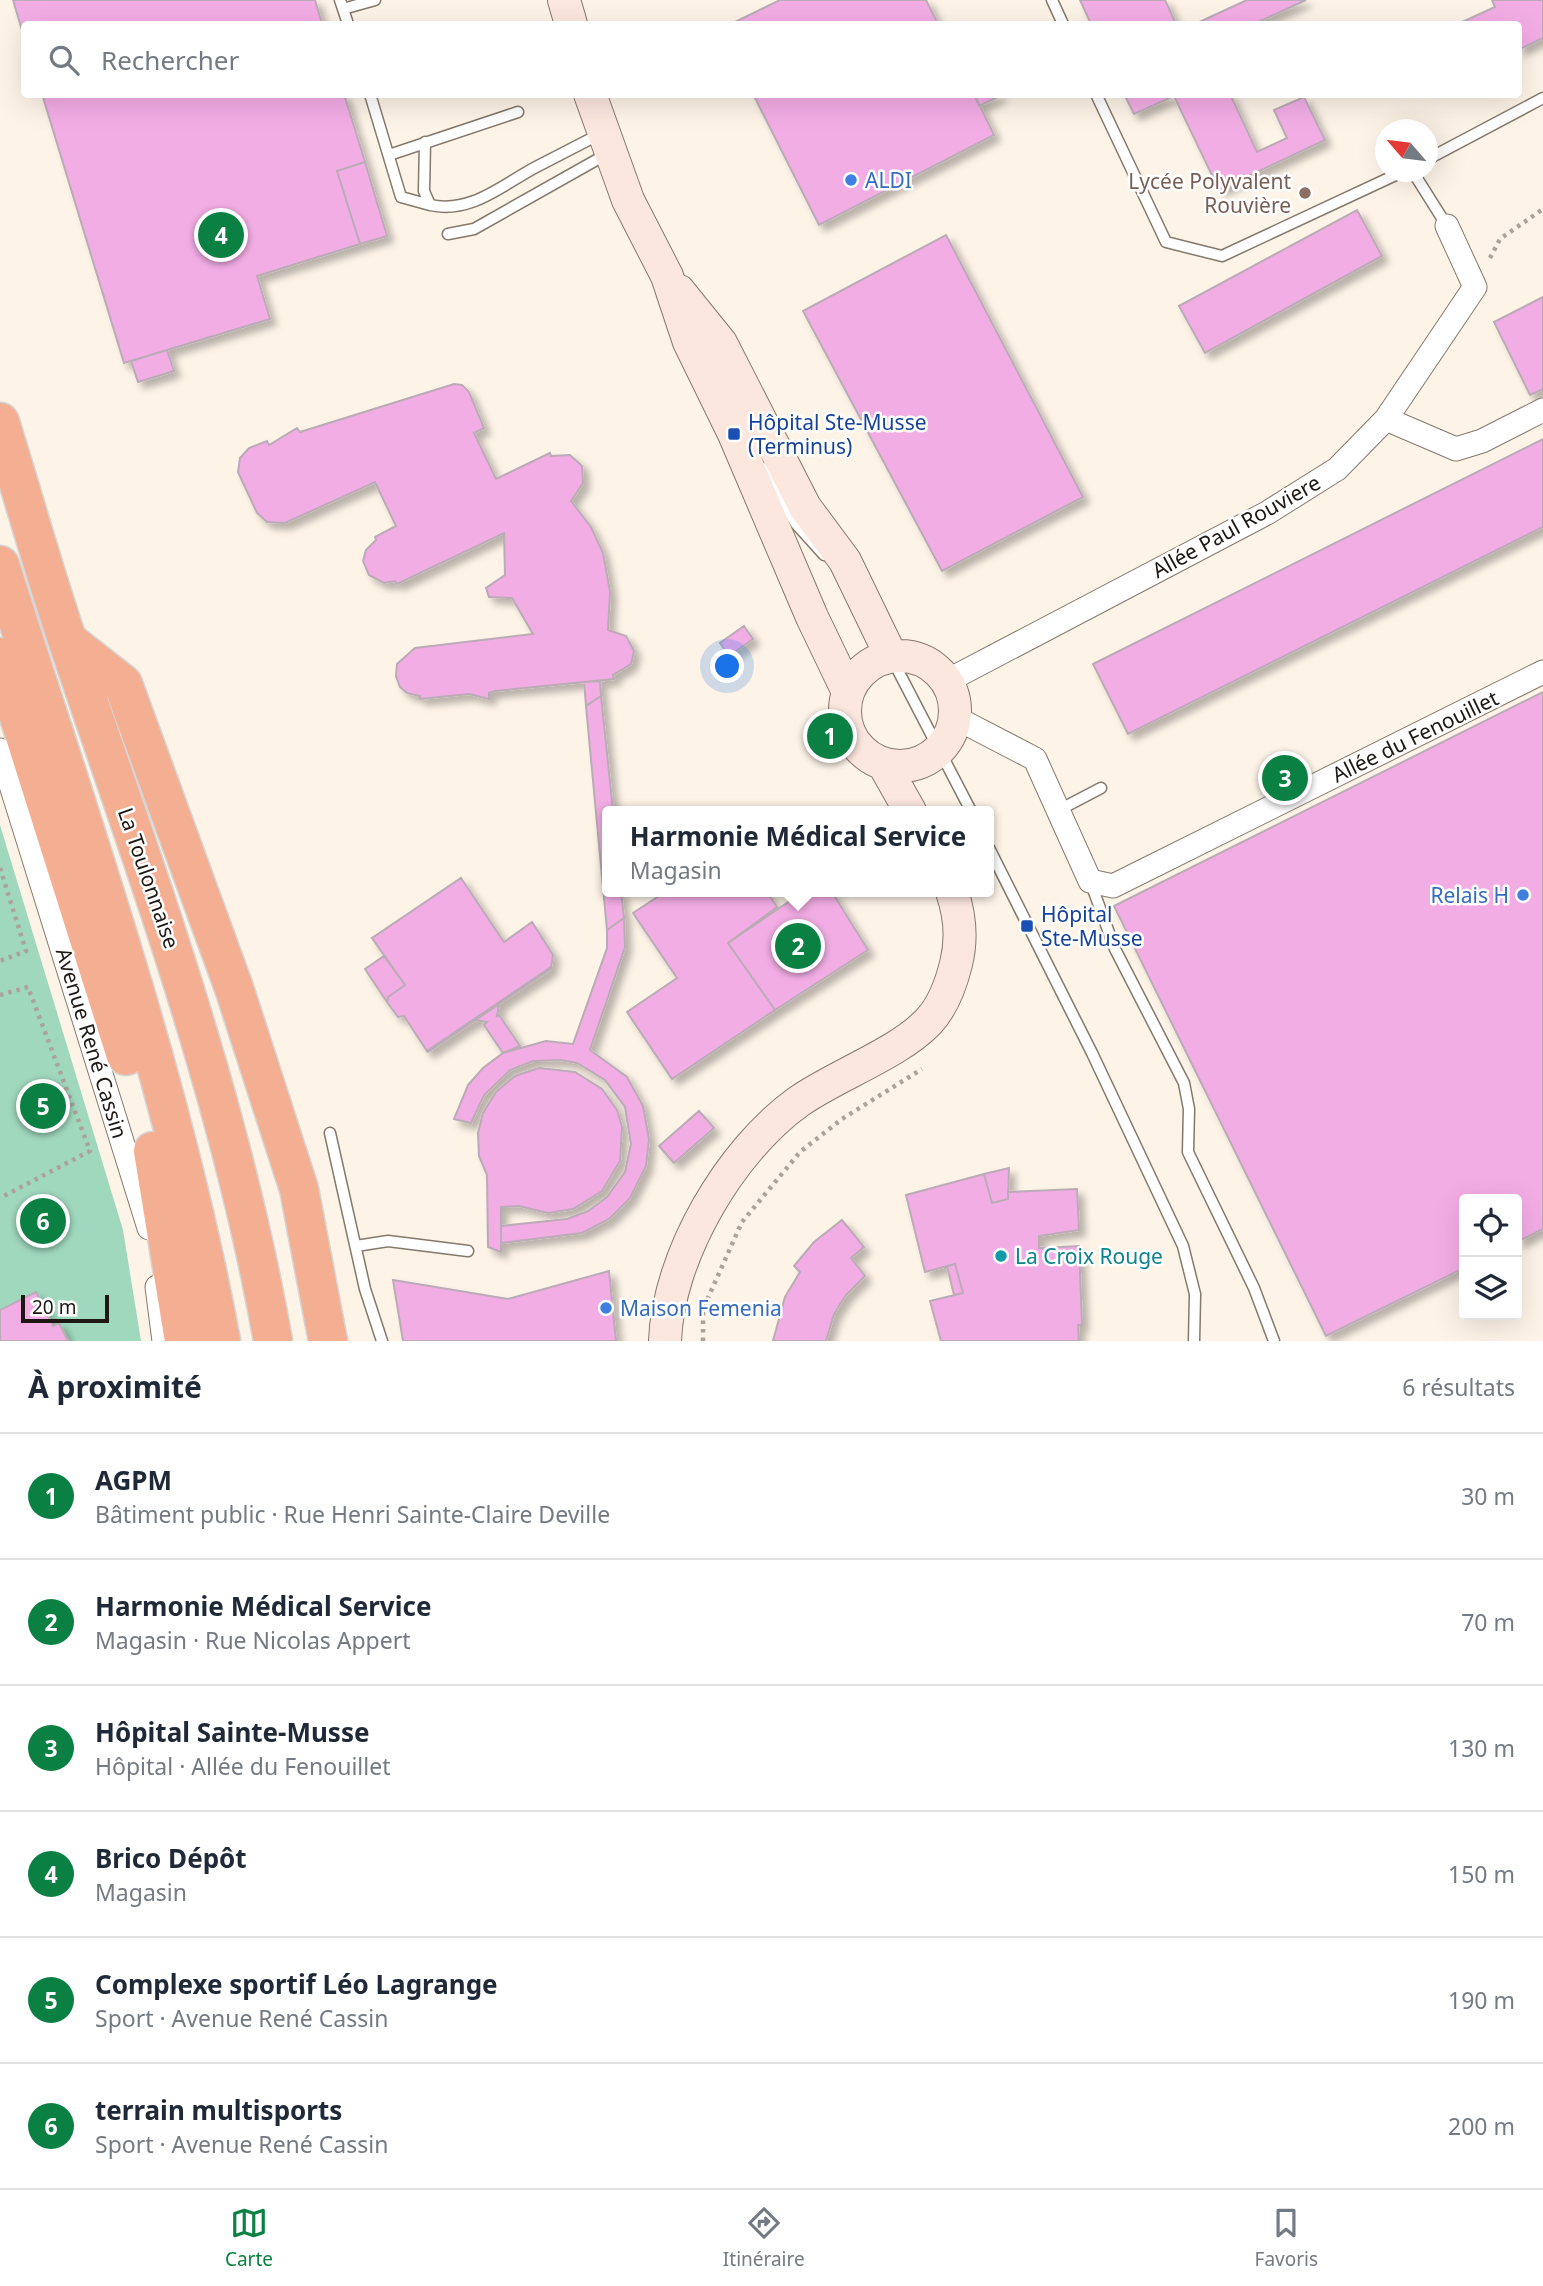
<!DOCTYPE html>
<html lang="fr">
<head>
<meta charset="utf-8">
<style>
	body { margin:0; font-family:"Noto Sans",sans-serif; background:#f6f6f7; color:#1f2937 }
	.controls { position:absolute; right:21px; bottom:21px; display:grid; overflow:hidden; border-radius:7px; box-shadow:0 7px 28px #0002 }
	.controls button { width:63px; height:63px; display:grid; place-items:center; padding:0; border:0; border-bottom:2px solid #e0e1e3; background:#fff; color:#1f2937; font:35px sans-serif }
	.compass { position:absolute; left:1375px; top:119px; width:63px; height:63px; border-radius:50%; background:#fff; box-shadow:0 7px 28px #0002; rotate:298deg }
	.scale { position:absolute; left:21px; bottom:18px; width:88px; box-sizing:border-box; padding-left:7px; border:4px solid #1d1813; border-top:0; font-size:19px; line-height:24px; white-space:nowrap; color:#1d1813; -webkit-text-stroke:5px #fff; paint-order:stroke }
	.you { position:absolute; left:728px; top:667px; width:24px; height:24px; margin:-18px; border:5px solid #fff; border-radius:50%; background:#1a73e8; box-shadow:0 0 0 10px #1a73e833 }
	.badge { display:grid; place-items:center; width:46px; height:46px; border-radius:50%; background:#0b8043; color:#fff; font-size:23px; font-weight:700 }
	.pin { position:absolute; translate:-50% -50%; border:4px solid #fff; box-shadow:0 2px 7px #0006 }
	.popup { position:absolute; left:602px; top:806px; width:392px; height:91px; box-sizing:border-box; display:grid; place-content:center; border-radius:7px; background:#fff; filter:drop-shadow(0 2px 5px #0005); font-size:23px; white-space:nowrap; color:#747a83 }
	.popup b { font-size:26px; color:#1f2937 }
	.popup::after { content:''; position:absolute; left:50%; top:100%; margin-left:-14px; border:14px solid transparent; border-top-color:#fff }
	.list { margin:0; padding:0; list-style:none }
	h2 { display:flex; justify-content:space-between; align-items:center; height:91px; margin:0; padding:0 28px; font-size:30px }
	h2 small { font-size:23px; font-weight:400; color:#747a83 }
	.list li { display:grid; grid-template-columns:46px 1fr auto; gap:21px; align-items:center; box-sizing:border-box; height:126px; padding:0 28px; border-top:2px solid #e0e1e3 }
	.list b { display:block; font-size:26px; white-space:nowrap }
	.list p { margin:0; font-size:23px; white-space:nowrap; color:#747a83 }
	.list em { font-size:23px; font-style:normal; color:#747a83 }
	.icon { flex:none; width:38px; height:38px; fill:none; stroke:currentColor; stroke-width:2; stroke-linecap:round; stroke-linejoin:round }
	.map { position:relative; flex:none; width:1543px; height:1341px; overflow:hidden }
	.search { position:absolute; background:#fff; box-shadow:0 7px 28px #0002; left:21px; right:21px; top:21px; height:77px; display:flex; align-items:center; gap:18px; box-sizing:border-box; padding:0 24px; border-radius:7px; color:#747a83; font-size:26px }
	.sheet { height:847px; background:#fff }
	nav { display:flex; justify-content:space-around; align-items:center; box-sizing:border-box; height:98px; border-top:2px solid #e0e1e3; background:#fff; font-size:19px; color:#747a83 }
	nav a { display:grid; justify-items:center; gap:4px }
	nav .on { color:#0b8043 }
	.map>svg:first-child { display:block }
</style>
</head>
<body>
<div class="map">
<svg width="1543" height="1341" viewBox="0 0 1543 1341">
	<defs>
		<filter id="shadow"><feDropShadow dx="6" dy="6" stdDeviation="3.5" flood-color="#0004"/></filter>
	</defs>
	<rect width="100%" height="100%" fill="#fdf3e7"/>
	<path fill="#a0d8be" d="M0 825 123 1230 141 1341H0Z"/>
	<path fill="#f3ade5" stroke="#bbabb7" stroke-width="2" filter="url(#shadow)" d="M13 0H315L322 24H24V37Z
		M780 0H926L938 24H731Z
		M1080 0H1165L1176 24H1091Z
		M1247 0H1306L1254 24H1195Z
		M1492 0H1543V38L1518 50V24H1458L1495 7Z
		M42 94H344L365 162 337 171 360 244 257 276 270 319 124 363Z
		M753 94H974L994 135 819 225Z
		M974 94H999L1000 96 979 106Z
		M1124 94H1230L1257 152 1287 138 1274 110 1304 97 1325 140 1219 190 1174 96 1134 114Z
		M365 162 387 236 360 244 337 171Z
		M1357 210 1382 256 1205 353 1179 306Z
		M946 235 1083 497 942 571 803 311Z
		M1543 297V389L1530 395 1494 322Z
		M167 350 174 371 138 382 131 361Z
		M454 384 462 385 469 392 484 428 474 433 496 479 550 453 551 456 570 455 582 466 583 483 571 501 591 527 603 553 610 592 608 630 626 636 634 651 631 664 613 675 614 679 495 691 489 693V699L469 694 420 699V696L407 693 400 687 396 676 397 664 415 648 533 634 512 598 489 597 486 588 505 575 504 533 397 584 395 581 384 583 369 575 363 561 366 550 376 540 375 537 396 526 375 482 285 523 267 522 257 513 238 472 240 458 249 448 267 441 269 445 297 428 300 432Z
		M1543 439V527L1128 734 1093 664Z
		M744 626 753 639 729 656 720 643Z
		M600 681 601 696 586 706 584 682Z
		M1543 692V1229L1517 1242V1199H1464V1268L1326 1336 1114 906Z
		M601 696 613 811H607V892H621L624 918 607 930 586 706Z
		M461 878 504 942 532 922 553 955 551 967 427 1051 404 1016 398 1017 387 1002 388 997 405 985 372 938Z
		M665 892H767L777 907 728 943 775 1010 672 1079 627 1012 677 978 633 913Z
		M803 892H832L868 950 775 1010 728 943Z
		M624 918 625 947 590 1050 627 1077 643 1106 649 1139 646 1166 630 1198 609 1219 582 1233 501 1243V1226L567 1219 588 1211 607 1197 625 1172 631 1144 625 1107 605 1080 577 1063 561 1060 533 1061 510 1070 484 1095 471 1123 454 1119 468 1085 483 1068 503 1053 546 1041 573 1044 607 948V930Z
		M384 956 405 985 388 997 387 1002 365 969Z
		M551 967V969L428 1052 427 1051Z
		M499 1004 497 1016 499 1015 520 1046 503 1053 484 1025 487 1022 475 1020Z
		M539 1068 575 1072 602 1089 617 1110 622 1127 620 1161 602 1191 573 1209 548 1213 519 1206 501 1207V1252L488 1247 487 1175 479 1156 478 1133 483 1113 496 1092 515 1076Z
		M699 1111 714 1128 674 1163 659 1146Z
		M1009 1168 1008 1199 992 1203 984 1174Z
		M984 1174 992 1203 1008 1199V1192L1077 1189 1079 1230 1039 1236V1248L1079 1246 1082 1325H1078L1079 1341H941L930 1301 963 1293 955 1264 925 1272 906 1195Z
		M842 1220 864 1247 851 1258 865 1276 846 1295 834 1314 826 1341H773L785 1297 800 1272 794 1266 814 1242Z
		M955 1264 963 1293 954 1295 947 1266Z
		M609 1271 616 1341H403L393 1280 508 1299Z
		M36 1292 53 1326 59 1323 68 1341H0V1310Z"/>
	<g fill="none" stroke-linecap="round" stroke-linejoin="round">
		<defs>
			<path id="lane" d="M340 0 348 24
				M1052 0 1063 24
				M343 9 375 0
				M370 94 401 197 430 205
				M1096 94 1166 242 1222 256 1402 172
				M425 142 424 191 430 205C471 214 502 185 536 167 557 156 579 145 600 134
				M389 155 518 112
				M1428 159 1543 98
				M1413 172 1447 226
				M448 234 474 229 607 154
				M763 468 796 524 824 555
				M892 659 971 811
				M1059 810 1101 788
				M989 848 1092 1053 1183 1246 1195 1294 1194 1341
				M1090 881 1115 949 1184 1083 1189 1109 1188 1152 1254 1288 1274 1341
				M330 1133 365 1289 382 1341
				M356 1246 388 1241 468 1251"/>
			<path id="street" d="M1386 419 1456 449 1482 441 1543 410
				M947 681 1267 513 1337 469 1386 419 1475 287 1447 226
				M956 718 1035 759 1090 881 1113 886 1543 672
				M0 750 149 1228
				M157 1287 164 1341"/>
			<path id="secondary" d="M564 0 571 24
				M590 94 628 200 667 276 689 342 734 434 812 617 848 692
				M679 291 721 343 805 507 845 561 891 656
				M845 711a55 55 0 1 1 110 0a55 55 0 1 1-110 0Z
				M884 765 910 811
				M665 1341C668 1256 730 1151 798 1102 836 1075 898 1054 929 1021 943 1006 951 984 956 964 962 940 960 915 952 892"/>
			<path id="highway" d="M0 422C23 496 44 572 69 645 148 877 230 1098 273 1341
				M0 565C81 821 172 1077 221 1341
				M68 641 123 684 234 988 299 1189 328 1341
				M0 657 126 1056
				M153 1151 184 1341"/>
		</defs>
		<use href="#lane" stroke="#84796b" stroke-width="13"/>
		<use href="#street" stroke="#84796b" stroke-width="25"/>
		<use href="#secondary" stroke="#84796b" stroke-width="34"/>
		<use href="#highway" stroke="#d6d5d5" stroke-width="41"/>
		<path stroke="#aba39a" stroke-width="4.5" stroke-dasharray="3.5 5" stroke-linecap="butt" d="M1490 258 1500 239 1543 209
			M0 868 26 951 0 961
			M0 995 28 987 90 1151 0 1198
			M703 1341V1309L742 1222 800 1152 842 1119 922 1069"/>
		<use href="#lane" stroke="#fff" stroke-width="10"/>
		<use href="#street" stroke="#fff" stroke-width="23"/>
		<use href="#secondary" stroke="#fce7df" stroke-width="32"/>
		<use href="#highway" stroke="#f4af93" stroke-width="38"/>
	</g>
	<g fill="#3f7fe0" stroke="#fff" stroke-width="2.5">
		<circle cx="851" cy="180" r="7"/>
		<circle cx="1523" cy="895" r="7"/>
		<circle cx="606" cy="1308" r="7"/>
	</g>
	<circle fill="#8d6e63" stroke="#fff" stroke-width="2.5" cx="1305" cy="193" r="7"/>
	<g fill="#1a4fb4" stroke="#fff" stroke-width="2.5">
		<rect x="727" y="427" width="14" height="14" rx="3.5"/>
		<rect x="1020" y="919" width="14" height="14" rx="3.5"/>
	</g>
	<circle fill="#0f9aa8" stroke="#fff" stroke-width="2.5" cx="1001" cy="1256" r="7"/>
	<g text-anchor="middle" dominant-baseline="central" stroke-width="5" stroke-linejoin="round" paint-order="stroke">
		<g font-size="21" fill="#366cbe" stroke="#fff" text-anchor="start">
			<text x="865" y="180">ALDI</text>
			<text x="1509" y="895" text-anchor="end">Relais H</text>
			<text x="620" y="1308">Maison Femenia</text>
		</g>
		<g font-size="21" fill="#785e54" stroke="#fff" text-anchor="end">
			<text x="1291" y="181">Lycée Polyvalent<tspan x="1291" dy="24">Rouvière</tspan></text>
		</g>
		<g font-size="21" fill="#164399" stroke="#fff" text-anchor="start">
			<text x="748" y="422">Hôpital Ste-Musse<tspan x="748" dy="24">(Terminus)</tspan></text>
			<text x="1041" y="914">Hôpital<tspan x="1041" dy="24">Ste-Musse</tspan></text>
		</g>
		<g font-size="21" fill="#1d1813" stroke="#fff">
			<text transform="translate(1236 526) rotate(-29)">Allée Paul Rouviere</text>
			<text transform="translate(1415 736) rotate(-26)">Allée du Fenouillet</text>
			<text transform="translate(149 878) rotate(71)">La Toulonnaise</text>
			<text transform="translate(92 1043) rotate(73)">Avenue René Cassin</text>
		</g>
		<g font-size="21" fill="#0d838f" stroke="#fff" text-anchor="start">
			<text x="1015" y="1256">La Croix Rouge</text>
		</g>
	</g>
</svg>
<div class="controls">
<button><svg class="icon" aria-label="locate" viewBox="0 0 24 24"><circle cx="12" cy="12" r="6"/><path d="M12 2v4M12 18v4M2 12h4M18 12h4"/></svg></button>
<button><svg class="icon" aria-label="layers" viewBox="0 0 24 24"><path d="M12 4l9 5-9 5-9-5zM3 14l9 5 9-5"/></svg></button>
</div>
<svg class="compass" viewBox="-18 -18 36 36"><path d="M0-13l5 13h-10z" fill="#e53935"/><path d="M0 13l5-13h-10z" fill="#747a83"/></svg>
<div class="scale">20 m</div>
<div class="you"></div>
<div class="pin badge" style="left:830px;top:736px">1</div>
<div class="pin badge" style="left:798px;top:946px">2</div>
<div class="popup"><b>Harmonie Médical Service</b>Magasin</div>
<div class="pin badge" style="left:1285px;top:778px">3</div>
<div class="pin badge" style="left:221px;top:235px">4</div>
<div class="pin badge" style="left:43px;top:1106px">5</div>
<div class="pin badge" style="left:43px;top:1221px">6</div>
<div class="search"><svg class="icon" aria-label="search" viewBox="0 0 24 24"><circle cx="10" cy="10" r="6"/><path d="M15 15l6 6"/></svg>Rechercher</div>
</div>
<section class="sheet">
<h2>À proximité<small>6 résultats</small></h2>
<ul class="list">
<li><span class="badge">1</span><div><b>AGPM</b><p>Bâtiment public · Rue Henri Sainte-Claire Deville</p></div><em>30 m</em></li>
<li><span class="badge">2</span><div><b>Harmonie Médical Service</b><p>Magasin · Rue Nicolas Appert</p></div><em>70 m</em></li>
<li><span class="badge">3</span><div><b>Hôpital Sainte-Musse</b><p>Hôpital · Allée du Fenouillet</p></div><em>130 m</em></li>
<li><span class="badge">4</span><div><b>Brico Dépôt</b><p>Magasin</p></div><em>150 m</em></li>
<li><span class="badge">5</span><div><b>Complexe sportif Léo Lagrange</b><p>Sport · Avenue René Cassin</p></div><em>190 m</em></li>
<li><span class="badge">6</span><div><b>terrain multisports</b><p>Sport · Avenue René Cassin</p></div><em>200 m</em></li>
</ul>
</section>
<nav>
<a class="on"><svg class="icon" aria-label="map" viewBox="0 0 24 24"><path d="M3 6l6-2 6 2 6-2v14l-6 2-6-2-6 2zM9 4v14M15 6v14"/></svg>Carte</a>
<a><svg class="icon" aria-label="directions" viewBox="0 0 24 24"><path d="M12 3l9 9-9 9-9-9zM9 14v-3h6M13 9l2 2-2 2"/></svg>Itinéraire</a>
<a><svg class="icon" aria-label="saved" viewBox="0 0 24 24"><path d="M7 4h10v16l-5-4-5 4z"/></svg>Favoris</a>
</nav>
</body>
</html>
